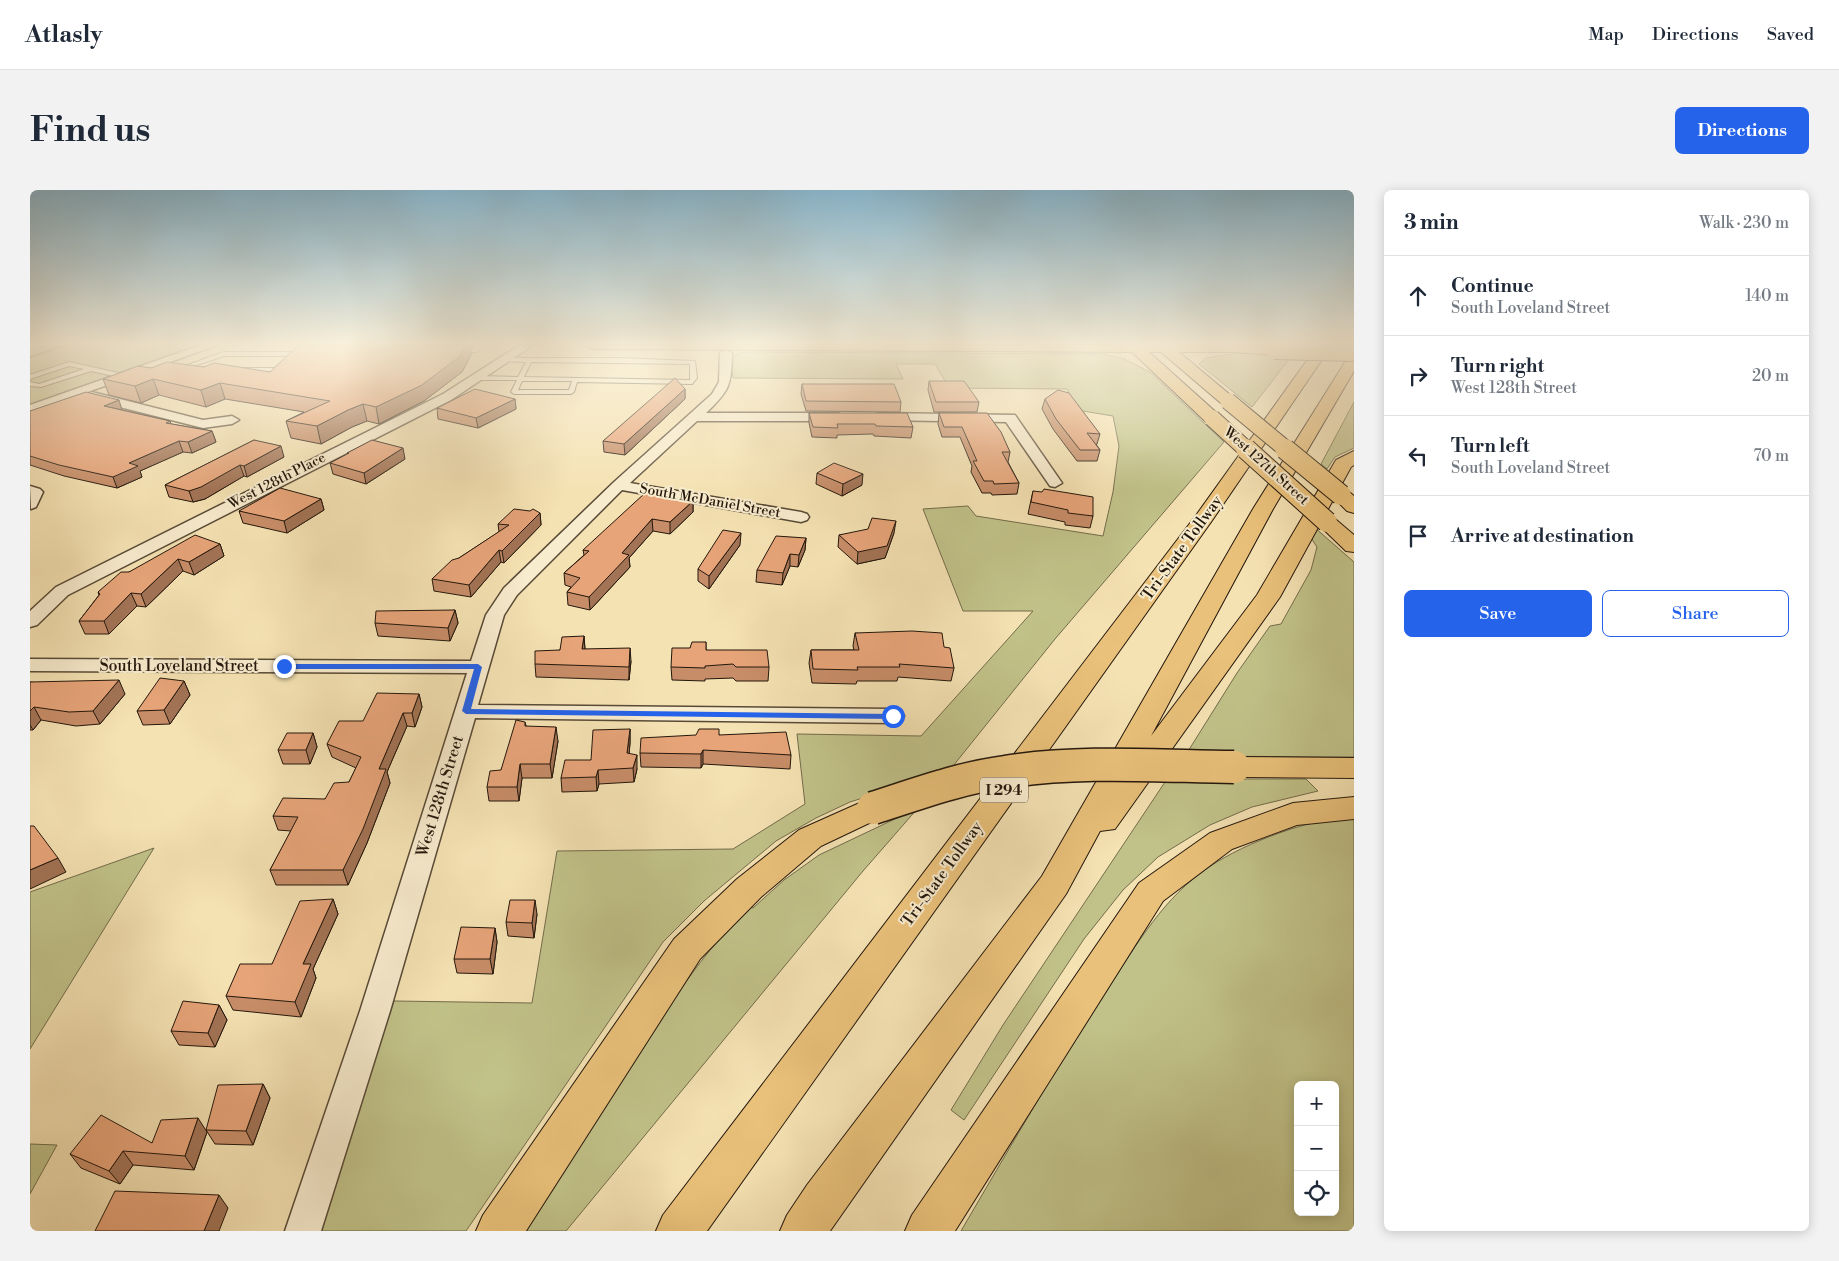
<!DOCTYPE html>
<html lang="en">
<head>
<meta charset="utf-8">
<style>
	body { margin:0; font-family:"Libre Bodoni",serif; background:#f2f2f3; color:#1f2937 }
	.controls { position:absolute; right:15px; bottom:15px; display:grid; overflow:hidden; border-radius:8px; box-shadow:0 2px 12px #0003 }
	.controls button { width:45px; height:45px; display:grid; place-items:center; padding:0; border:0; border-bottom:1px solid #e0e1e3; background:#fff; color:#1f2937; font:25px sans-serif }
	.stop { position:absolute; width:15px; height:15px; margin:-11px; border:4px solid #2563eb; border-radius:50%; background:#fff }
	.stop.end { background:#2563eb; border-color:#fff; box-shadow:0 1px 5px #0008 }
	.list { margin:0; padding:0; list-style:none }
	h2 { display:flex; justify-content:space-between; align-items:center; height:65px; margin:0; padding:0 20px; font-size:21px }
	h2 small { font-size:16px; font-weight:400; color:#747a83 }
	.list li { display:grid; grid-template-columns:32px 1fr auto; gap:15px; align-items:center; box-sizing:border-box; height:80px; padding:0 20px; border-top:1px solid #e0e1e3 }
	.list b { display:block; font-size:19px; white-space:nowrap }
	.list p { margin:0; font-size:16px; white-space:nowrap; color:#747a83 }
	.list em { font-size:16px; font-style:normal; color:#747a83 }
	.actions { display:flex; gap:10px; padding:15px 20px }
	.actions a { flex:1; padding:11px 0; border:1px solid #2563eb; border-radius:8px; text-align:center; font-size:18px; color:#2563eb }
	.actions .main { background:#2563eb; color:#fff }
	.icon { flex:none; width:28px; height:28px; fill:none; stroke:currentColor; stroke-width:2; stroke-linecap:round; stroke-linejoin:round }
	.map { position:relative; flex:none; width:1324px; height:1041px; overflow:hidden; border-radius:8px }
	header { display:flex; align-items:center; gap:30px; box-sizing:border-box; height:70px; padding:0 25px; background:#fff; border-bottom:1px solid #e0e1e3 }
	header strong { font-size:24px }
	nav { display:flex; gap:28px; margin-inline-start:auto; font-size:18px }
	.intro { display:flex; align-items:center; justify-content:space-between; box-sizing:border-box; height:120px; padding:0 30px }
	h1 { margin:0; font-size:35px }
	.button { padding:12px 22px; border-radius:8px; background:#2563eb; color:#fff; font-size:18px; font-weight:700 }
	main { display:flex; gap:30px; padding:0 30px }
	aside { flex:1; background:#fff; border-radius:8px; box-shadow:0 2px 12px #0003 }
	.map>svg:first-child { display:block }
</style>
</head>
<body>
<header>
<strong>Atlasly</strong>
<nav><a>Map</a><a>Directions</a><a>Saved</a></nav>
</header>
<div class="intro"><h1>Find us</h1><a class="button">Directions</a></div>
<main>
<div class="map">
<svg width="1324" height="1041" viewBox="0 0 1324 1041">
	<rect width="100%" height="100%" fill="#f5e2b3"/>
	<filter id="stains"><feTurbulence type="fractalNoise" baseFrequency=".004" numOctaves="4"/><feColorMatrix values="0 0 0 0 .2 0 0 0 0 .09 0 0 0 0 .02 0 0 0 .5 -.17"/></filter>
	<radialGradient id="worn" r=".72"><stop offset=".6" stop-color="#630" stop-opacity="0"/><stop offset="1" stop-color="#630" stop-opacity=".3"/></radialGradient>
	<path fill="#c1c289" stroke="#726c4a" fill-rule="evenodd" d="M18 156H142L150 159 145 164 0 218V161Z
		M721 162 1074 164 1094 169 1120 182 1194 252 1025 449 919 581 820 612 786 628 746 651 674 711 633 752 436 1041H286L364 811 502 813 527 661 703 659 775 614 767 544 891 546 1003 421H933L893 319 938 316 946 326 1073 346 1083 302 1089 256 1083 226 1047 220 1037 199 919 198 905 174H866L873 189 703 188 701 167 709 163Z
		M1209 163 1266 164 1257 172 1222 217 1169 174 1176 168Z
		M1324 212V258L1305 267 1297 279 1291 274Z
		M1284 337 1324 372V567L1155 566 1207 483 1240 436 1251 434 1281 380 1287 357 1281 348Z
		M1137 589H1276L1288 601 1222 617 1180 635 1128 667 1093 700 1054 749 934 930 921 920 973 835Z
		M888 618 833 681 536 1041H496C531 985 566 930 602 874 638 818 670 764 720 717L723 718 754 690 789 665Z
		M1324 625V1041H931C979 959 1026 877 1078 798 1107 754 1134 707 1179 677 1218 651 1278 630 1324 625ZM1268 895H1305V1022H1268Z
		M124 658 0 859V702Z
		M0 954 27 955 0 1004Z"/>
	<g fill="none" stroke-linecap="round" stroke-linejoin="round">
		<defs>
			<path id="lane" d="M447 155H453L447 162 429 163 426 161 429 159H444Z
				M193 162H265L268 164 265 166H194L152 180 147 179Z
				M589 168 665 171 667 188 662 194 547 192 544 202 541 204H484L481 202 487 190H448L445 188 448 186 488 187 496 172 474 171V169L476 168ZM501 172 660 174V190L494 187ZM492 191H542L539 200H488Z
				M39 172 93 184 96 186 93 188 61 181 11 197 0 196V192L9 194 54 179 39 176 0 189V185Z
				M253 173 255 174V176L247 182H214L211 180 214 178H246Z"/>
			<path id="street" d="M171 155H187L0 223V215Z
				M490 155H503L421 210 38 405 7 435 0 437V421L26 397 413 204Z
				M696 160 702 163C701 196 700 200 676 223H808L814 227 808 231H667L600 293 771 322 777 324 779 327 777 330 771 332 592 300 487 405 474 425 448 515 863 519 871 521 874 526 871 531 863 533 445 528 360 821 291 1041H255L330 821 437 483 0 481V469L441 471 456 425 474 398 584 292 682 204 689 192 690 163Z
				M62 202 173 230 202 226 209 230 202 234 173 238 58 209 56 206 58 203Z
				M851 223 985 225 1032 293 1025 297 1020 296 976 232 846 230 845 227 846 224Z
				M0 296 10 299 13 302 6 317 1 319Z"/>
			<path id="primary" d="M555 155H1238L1240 158 1233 162H1149L1204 208 1206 211 1204 214H1192L1131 162H1119L1188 224 1190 228 1188 232H1176L1102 162 562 159Z
				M1311 299 1318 301 1324 306V323L1317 321 1301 305 1304 301Z
				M1297 326 1304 328 1324 345V362L1316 361 1290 336 1287 332 1290 328Z"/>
			<path id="highway" d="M1197 155 1244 157 1251 161 1244 165 1202 162 1197 161 1195 158Z
				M1288 155H1302L1181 332 677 1041H626L633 1025 1167 324Z
				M1324 165V181L1243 319 1121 546 1227 405 1306 270 1324 261V275L1321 277 1250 407 1085 639 1070 641 1036 704 800 1041H750L757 1025 777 995 1012 686 1223 319 1317 169Z
				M1204 567 1324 568V588L1204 587 1194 584 1189 577 1194 570Z
				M843 607 854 610 859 618 854 626 791 656 731 707 670 769 496 1041H446L453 1025 644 749 707 689 769 640Z
				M1324 607V629L1267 635 1202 659 1133 711 925 1041H875L882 1025 1109 693 1180 643 1263 613Z"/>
		</defs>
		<use href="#lane" stroke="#584a36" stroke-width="2"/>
		<use href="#street" stroke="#584a36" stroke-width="3"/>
		<use href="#primary" stroke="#23170c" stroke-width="2"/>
		<use href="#highway" stroke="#23170c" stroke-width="2"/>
		<path stroke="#23170c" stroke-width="2" stroke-dasharray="2 1" stroke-linecap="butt" d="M0 167 37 155"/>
		<use href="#lane" fill="#f8ecce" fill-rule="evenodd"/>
		<use href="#street" fill="#f8ecce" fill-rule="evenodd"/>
		<use href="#primary" fill="#eac17a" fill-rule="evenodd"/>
		<use href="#highway" fill="#eac17a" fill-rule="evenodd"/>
		<defs>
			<path id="primary-bridge-far1" d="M1198 211 1257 260
				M1182 228 1217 260"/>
			<path id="primary-bridge" d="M1216 259 1297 332
				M1255 259 1311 305"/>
			<path id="highway-bridge-far1" d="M1244 161 1324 163"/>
			<path id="highway-bridge" d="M843 618C887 604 930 588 975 582 1051 570 1128 576 1204 577"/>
		</defs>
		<use href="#primary-bridge-far1" stroke="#23170c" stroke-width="18" stroke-linecap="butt"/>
		<use href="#primary-bridge" stroke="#23170c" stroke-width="22" stroke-linecap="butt"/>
		<use href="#highway-bridge-far1" stroke="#23170c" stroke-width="18" stroke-linecap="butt"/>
		<use href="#highway-bridge" stroke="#23170c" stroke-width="35" stroke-linecap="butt"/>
		<use href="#primary-bridge-far1" stroke="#eac17a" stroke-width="16"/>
		<use href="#primary-bridge" stroke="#eac17a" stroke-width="20"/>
		<use href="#highway-bridge-far1" stroke="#eac17a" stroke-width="16"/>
		<use href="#highway-bridge" stroke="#eac17a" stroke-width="32"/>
	</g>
	<path fill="#c78d68" stroke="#23170c" d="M269 155H444L443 157H440L441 165 432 182 394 211 349 234 337 231 322 237 291 254 261 248 256 231 274 222 195 209 176 217 129 205 111 213 79 205 73 189 121 178 174 177 240 182Z
		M899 191 949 212 947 222H904L898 200Z
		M772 194 871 212 870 222 776 221 771 204Z
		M655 199V209L595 265 574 262 573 251Z
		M485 209 486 219 448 238 408 229 407 218Z
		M1015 209 1070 244 1067 254H1066L1070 260 1067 271H1047L1023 239 1012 219Z
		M92 220 140 231 141 234 182 241 186 252 162 263 153 262 110 281 112 287 87 298 34 286 0 275V221Z
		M779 223 883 237 881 248 844 246 843 244 807 245V248L782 247 779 233Z
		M909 223 980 262 978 272 989 293 987 304 962 305 961 303H952L941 282 942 276 930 247H912L908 234Z
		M224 250 254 267 217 287 214 286 175 309 163 312 139 307 135 295Z
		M317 263 375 269 336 294 303 284 300 273 318 264Z
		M787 283 832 295 812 306 786 294Z
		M1003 301 1063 326 1060 338 1035 335V332L998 324Z
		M291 309 294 320 257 343 213 333 209 321Z
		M663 311V322L640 344 623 341 599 368 600 377 560 420 538 415 537 402 541 397 535 395 534 383 554 365 553 360Z
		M510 323 511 335 474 373 471 372 441 407 404 401 402 389 429 368 469 342 468 334Z
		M864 343 855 368 827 374 808 357 809 345Z
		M776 348 775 360 768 377 760 376 752 395 726 392 727 380Z
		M190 354 194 366 164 385 153 381 116 417 107 416 79 444H55L49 431 69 405 68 402 99 382Z
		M710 355 679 399 668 391V379Z
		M425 420 428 433 420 451 348 446 345 433Z
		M825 443 914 457 924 478 921 491 868 487 867 491H827L826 494 782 493 779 473 781 460H824L823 456Z
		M554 446 555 459 601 471 599 490 506 487 505 474Z
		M676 452V460L739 477 738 491H706L703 488 675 489V491L642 490 641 477 660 458Z
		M154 491 160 505 140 534 113 535 107 521Z
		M0 492 95 504 70 534 46 536 11 530 3 540H0Z
		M389 504 392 517 385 537 377 536 357 582 360 593 337 653 318 695H246L240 680 261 641 248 640 243 626 295 609 319 592 326 578 302 567 297 554Z
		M495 532 496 536 528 551 522 588H492L489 611H459L457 597 471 580Z
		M600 539V553L599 563 607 579 604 592 569 594 567 601 532 602 531 588 561 570Z
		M283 543 287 557 280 574H253L248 560Z
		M689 545 761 565 760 579 673 574 671 578 611 577 610 563Z
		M303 709 308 724 283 779 286 788 271 827 203 820 196 806 242 774Z
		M507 724 504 748 478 746 476 732Z
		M465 738 467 752 463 784 427 783 424 769Z
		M189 815 197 830 185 857 149 855 141 841Z
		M233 894 240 908 223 955 185 954 176 940Z
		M177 942 164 980 103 975 90 994 51 978 40 964 122 953Z"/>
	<path fill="#a27355" stroke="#23170c" d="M436 155H440L441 165 432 182 394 211 349 234 346 217Z
		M123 189 129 205 111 213 105 196Z
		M190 193 195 209 176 217 171 200Z
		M655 199V209L595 265 594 254Z
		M485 209 486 219 448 238 446 228Z
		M89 210 92 220 74 216Z
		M333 214 337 231 322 237 291 254 287 236 318 220Z
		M182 241 186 252 162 263 158 252Z
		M149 251 153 262 110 281 112 287 87 298 83 287 99 273Z
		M251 256 254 267 217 287 214 276Z
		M373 258 375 269 336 294 334 283Z
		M210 275 214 286 175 309 163 312 159 301Z
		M833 284 832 295 812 306 813 294Z
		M291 309 294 320 257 343 254 331Z
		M663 311V322L640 344V332Z
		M510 323 511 335 474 373 472 361Z
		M622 329 623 341 599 368 600 377 560 420 559 407 592 363Z
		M866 331 864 343 855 368 827 374 828 362Z
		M711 343 710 355 679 399V386Z
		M776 348 775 360 768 377 769 365Z
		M190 354 194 366 164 385 159 372Z
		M469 360 471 372 441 407 439 395Z
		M760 364V376L752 395 753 383Z
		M148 369 153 381 116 417 111 404Z
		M101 403 107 416 79 444 74 431Z
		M425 420 428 433 420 451 418 438Z
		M554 446 555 460 552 459Z
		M600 458 601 471 599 490V477Z
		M89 490 95 504 70 534 63 521Z
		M154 491 160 505 140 534 134 520Z
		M389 504 392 517 385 537 382 523Z
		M4 517 11 530 3 540 0 535V521Z
		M373 523 377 536 357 582 360 593 337 653 318 695 313 680 349 579Z
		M526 537 528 551 522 588 520 574Z
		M600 539V553L598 577 597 563Z
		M283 543 287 557 280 574 276 560Z
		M673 560V574L671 578V564Z
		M607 565V579L604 592 603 578Z
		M490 574 492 588 489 611 487 597Z
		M568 580 569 594 567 601 566 587Z
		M28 668 36 682 0 699V680Z
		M303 709 308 724 283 779 286 788 271 827 265 812 273 774Z
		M505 710 507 724 504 748 502 733Z
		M465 738 467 752 463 784 460 769Z
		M189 815 197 830 185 857 178 843Z
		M233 894 240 908 223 955 216 941Z
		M168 928 177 942 164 980 155 966Z
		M93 961 103 975 90 994 79 981Z
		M189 1005 198 1018 189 1041H174Z"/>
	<path fill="#e7a479" stroke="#23170c" d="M269 155H436L429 167 392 195 346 217 333 214 318 220 287 236 256 231 300 211 190 193 171 200 123 189 105 196 73 189 108 176 121 178 137 172 174 177 184 173 240 182Z
		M645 188 655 199 594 254 573 251Z
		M899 191H934L949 212H906Z
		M772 194H864L871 212 776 211Z
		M445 199 485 209 446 228 407 218Z
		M1028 200 1039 203 1070 244 1057 243 1070 260H1050L1026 229 1015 209Z
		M56 202 89 210 74 216 140 231 136 233 182 241 158 252 149 251 99 273 108 276 83 287 29 275 0 266V221Z
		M779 223H877L883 237 846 236 845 234H807L808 238 783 237Z
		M909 223H957L971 242 980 262H972L989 293 964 294 963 291H954L943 271H947L932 237H914Z
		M224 250 251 256 214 276 210 275 171 297 159 301 135 295Z
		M342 250 373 258 334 283 300 273 319 263H317Z
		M804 273 833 284 813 294 787 283Z
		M250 298 291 309 254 331 209 321Z
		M1014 299 1063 307V326L1038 323V320L1001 312 1003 301 1012 302Z
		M615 303 663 311 640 332 622 329 592 363 599 365 559 407 537 402 550 388 534 383 559 361 553 360Z
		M484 319 500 321 503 319 510 323 472 361 469 360 439 395 402 389 422 370 429 368 479 335 468 334Z
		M842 328 866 331 857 356 828 362 809 345 838 339Z
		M693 340 711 343 679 386 668 379Z
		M165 345 190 354 159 372 148 369 111 404 101 403 74 431H49L70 404 68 402 91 382H99Z
		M746 346 776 348 769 365 760 364 753 383 727 380Z
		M425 420 418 438 345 433 346 421Z
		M882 441 912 443 914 457 920 458 924 478 869 474 870 477H827L828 480 783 479 781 460H829L825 443Z
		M554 446 552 459 600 458 599 477 505 474V461L530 460 532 447Z
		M662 452H676V460H737L739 477H706L703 474 675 476V478L641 477 642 458H660Z
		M130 488 154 491 134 520 107 521Z
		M89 490 63 521 39 522 4 517 0 521V492Z
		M347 503 389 504 382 523H373L349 579H356L333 639 313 680H240L268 627 243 626 253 608 295 609 304 593 319 592 331 567 297 554 309 531H333Z
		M486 530 495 532V536L526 537 520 574H490L487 597H457L460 581 471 580Z
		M600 539 597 563 607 565 603 578 568 580 566 587 531 588 535 570H561L563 540Z
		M669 539H689V545L756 542 761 565 673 560 671 564 610 563 611 548 666 545Z
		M257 543H283L276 560H248Z
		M0 636H4L28 668 0 680Z
		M303 709 273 774H281L265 812 196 806 210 774H242L270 711Z
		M480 710H505L502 733 476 732Z
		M431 737 465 738 460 769H424Z
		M153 811 189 815 178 843 141 841Z
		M233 894 216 941 176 940 188 895Z
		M71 925 122 953 131 930 168 928 155 966 93 961 79 981 40 964Z
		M85 1001 189 1005 174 1041H65Z"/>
	<linearGradient id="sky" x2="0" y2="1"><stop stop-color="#89b8d0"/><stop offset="0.51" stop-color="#faf2dd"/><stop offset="1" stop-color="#faf2dd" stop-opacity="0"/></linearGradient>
	<rect width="1324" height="301" fill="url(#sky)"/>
	<path fill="#2563eb" d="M448 474 452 477 441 519 863 524 867 526 863 529 436 524 432 521 444 479H254L250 476 254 474Z"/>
	<g text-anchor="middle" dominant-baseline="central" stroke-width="4" stroke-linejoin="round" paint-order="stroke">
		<g font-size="14" fill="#23170c" stroke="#f8ecce">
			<text transform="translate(1236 276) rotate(42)">West 127th Street</text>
			<text transform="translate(247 291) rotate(-27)">West 128th Place</text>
			<text transform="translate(680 311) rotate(10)">South McDaniel Street</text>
		</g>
		<rect fill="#f8ecce" stroke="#635746" stroke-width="1" x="950" y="587.5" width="48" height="25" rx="4"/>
		<g font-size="15" font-weight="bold" fill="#23170c">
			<text x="974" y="600">I 294</text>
		</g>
		<g font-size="16" fill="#23170c" stroke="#f8ecce">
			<text transform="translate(1152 358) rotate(-54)">Tri-State Tollway</text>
			<text x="149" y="476">South Loveland Street</text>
			<text transform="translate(410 606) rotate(-73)">West 128th Street</text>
			<text transform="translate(912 684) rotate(-54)">Tri-State Tollway</text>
		</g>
	</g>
	<rect width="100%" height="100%" filter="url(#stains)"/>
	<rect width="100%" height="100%" fill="url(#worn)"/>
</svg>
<div class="controls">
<button>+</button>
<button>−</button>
<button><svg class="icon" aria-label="locate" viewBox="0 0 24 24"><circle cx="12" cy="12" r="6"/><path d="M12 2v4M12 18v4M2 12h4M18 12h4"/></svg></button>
</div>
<div class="stop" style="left:863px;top:526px"></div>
<div class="stop end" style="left:254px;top:476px"></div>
</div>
<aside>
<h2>3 min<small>Walk · 230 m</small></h2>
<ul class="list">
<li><svg class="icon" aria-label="ahead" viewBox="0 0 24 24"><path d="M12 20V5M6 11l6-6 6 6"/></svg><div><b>Continue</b><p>South Loveland Street</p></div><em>140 m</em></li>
<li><svg class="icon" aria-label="right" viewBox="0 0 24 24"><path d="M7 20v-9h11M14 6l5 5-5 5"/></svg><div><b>Turn right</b><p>West 128th Street</p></div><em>20 m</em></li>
<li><svg class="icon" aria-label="left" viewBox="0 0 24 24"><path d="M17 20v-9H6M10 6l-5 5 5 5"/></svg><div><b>Turn left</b><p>South Loveland Street</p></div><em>70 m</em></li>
<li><svg class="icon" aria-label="arrive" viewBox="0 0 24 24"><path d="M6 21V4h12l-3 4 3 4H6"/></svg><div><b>Arrive at destination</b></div></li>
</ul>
<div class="actions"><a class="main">Save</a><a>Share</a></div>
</aside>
</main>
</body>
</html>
